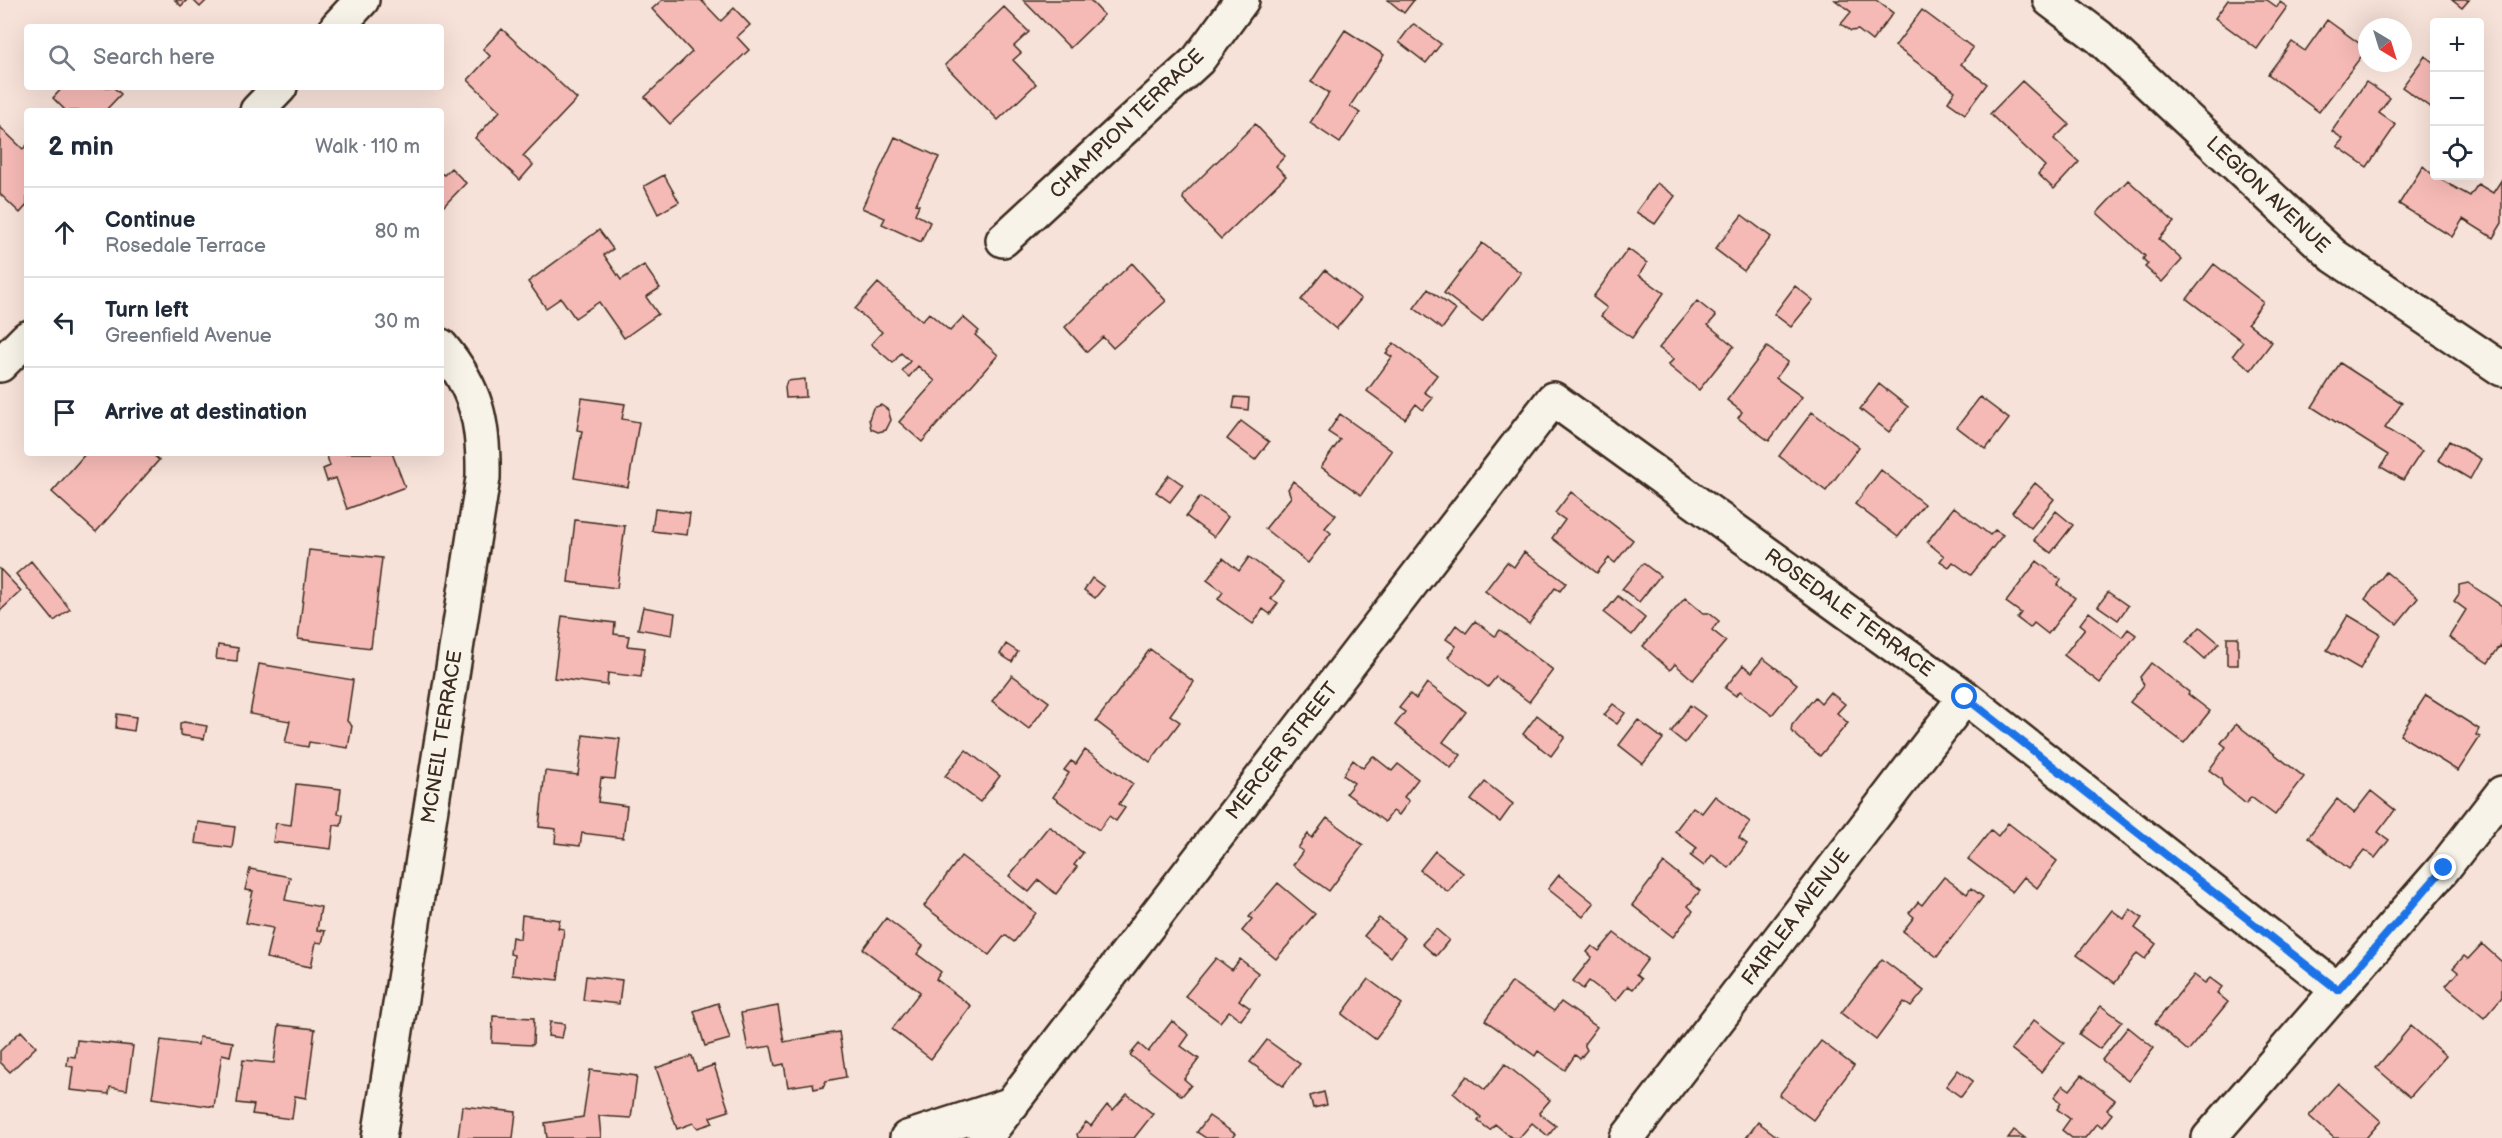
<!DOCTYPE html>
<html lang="en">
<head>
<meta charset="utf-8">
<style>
	body { margin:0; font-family:"Balsamiq Sans",sans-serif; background:#f6f6f7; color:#1f2937 }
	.controls { position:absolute; right:18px; top:18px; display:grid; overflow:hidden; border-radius:6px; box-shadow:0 6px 24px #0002 }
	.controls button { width:54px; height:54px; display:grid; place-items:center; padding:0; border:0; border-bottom:2px solid #e0e1e3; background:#fff; color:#1f2937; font:30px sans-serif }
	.compass { position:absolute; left:2358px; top:18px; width:54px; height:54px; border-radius:50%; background:#fff; box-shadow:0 6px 24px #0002; rotate:142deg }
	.stop { position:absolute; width:18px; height:18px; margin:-14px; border:4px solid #1a73e8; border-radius:50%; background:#fff }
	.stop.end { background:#1a73e8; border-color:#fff; box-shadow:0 2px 6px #0008 }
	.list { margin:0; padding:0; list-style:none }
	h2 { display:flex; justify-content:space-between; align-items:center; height:78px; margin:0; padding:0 24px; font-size:26px }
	h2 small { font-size:20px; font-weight:400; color:#747a83 }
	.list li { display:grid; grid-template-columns:39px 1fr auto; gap:18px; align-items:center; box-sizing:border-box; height:90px; padding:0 24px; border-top:2px solid #e0e1e3 }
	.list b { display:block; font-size:22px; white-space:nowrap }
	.list p { margin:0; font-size:20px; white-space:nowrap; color:#747a83 }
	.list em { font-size:20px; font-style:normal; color:#747a83 }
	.icon { flex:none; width:33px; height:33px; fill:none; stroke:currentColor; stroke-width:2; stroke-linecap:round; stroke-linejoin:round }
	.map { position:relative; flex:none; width:2502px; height:1138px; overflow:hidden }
	.search { position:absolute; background:#fff; box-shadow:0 6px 24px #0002; left:24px; top:24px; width:420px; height:66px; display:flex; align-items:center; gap:15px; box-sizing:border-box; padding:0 21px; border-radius:6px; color:#747a83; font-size:22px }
	.panel { position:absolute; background:#fff; box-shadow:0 6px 24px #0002; left:24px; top:108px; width:420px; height:348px; border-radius:6px }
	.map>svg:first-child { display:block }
</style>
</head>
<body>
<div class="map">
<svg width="2502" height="1138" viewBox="0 0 2502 1138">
	<rect width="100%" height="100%" fill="#f7e2d9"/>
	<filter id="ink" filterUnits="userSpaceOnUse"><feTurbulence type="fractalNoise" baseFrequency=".0167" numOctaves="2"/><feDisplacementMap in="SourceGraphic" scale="12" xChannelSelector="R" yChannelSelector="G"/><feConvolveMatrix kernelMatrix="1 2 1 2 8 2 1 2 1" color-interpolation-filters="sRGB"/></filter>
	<g filter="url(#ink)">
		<path fill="#f6bab6" stroke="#3b2a1e" stroke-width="1.5" d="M175 0H187L181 6Z
			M193 0H207L200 7Z
			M662 0H701L721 21 734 8 750 25 737 37 749 50 670 124 645 97 692 52 652 9Z
			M1023 0H1090L1104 15 1070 48Z
			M1388 0H1414L1404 13Z
			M1835 0H1876L1893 13 1872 41 1858 30 1851 31 1841 24 1851 12Z
			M2228 0H2267L2277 7 2280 2 2287 7 2257 49 2215 18Z
			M2452 0H2469L2462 8Z
			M1004 7 1029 32 1014 46 1021 53 1013 60 1036 84 998 120 945 65Z
			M1922 10 1973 48 1961 64 1987 84 1965 114 1948 102 1955 91 1895 46Z
			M2327 20 2367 49 2319 112 2268 74 2292 42 2305 51Z
			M1414 24 1441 44 1426 63 1399 42 1411 26Z
			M502 29 577 99 523 156 533 165 520 180 475 138 500 111 468 80 490 56 483 49Z
			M1345 30 1384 55 1350 106 1360 113 1340 143 1310 123 1329 93 1311 82Z
			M2425 56 2434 63V110L2402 87Z
			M2022 81 2069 124 2054 139 2079 162 2054 189 2038 174 2045 166 1990 114Z
			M2366 82 2390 98 2379 113 2396 125 2367 167 2337 146 2343 139 2332 131Z
			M63 87H113L121 94 105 111H66L53 98Z
			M1255 124 1285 156 1276 166 1286 176 1221 239 1183 199 1184 194Z
			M0 127 23 149 27 145V205L20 213 0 194Z
			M895 137 939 157 916 204 919 205 915 214 930 222 921 242 882 224 885 218 862 208Z
			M2423 166 2434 176 2470 196 2478 184 2493 193 2502 179V223L2493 238 2463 219 2452 237 2399 204Z
			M451 168 466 183 441 209V173L444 175Z
			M664 175 679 202 658 214 644 186Z
			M2128 180 2174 222 2159 239 2182 260 2162 282 2145 267 2148 264 2143 259 2145 256 2097 213Z
			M1657 183 1675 196 1655 224 1636 212Z
			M1742 215 1771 237 1744 271 1715 249Z
			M599 230 613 249 604 255 621 280 644 265 660 288 646 297 658 314 624 338 599 302 575 318 561 298 546 308 528 282Z
			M1482 243 1521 273 1482 322 1444 293Z
			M1628 249 1647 263 1639 275 1664 293 1632 338 1601 316 1607 308 1593 297Z
			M1132 263 1166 301 1113 348 1103 337 1087 352 1065 327Z
			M2214 264 2263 302 2248 323 2272 342 2251 370 2233 355 2243 342 2187 299Z
			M1325 270 1361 299 1336 329 1301 300Z
			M878 283 922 321 929 313 950 331 963 317 979 331 975 335 998 355 922 442 899 422 935 381 918 366 909 377 902 371 910 361 901 353 893 363 871 344 882 332 855 309Z
			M1795 286 1813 300 1791 327 1774 314Z
			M1428 289 1456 310 1442 329 1414 308Z
			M1697 301 1716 316 1708 325 1734 346 1699 390 1668 365 1674 359 1659 348Z
			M1394 343 1437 375 1424 392 1433 398 1423 410 1416 404 1405 419 1367 391 1392 357 1386 353Z
			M1767 347 1788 362 1776 378 1802 397 1769 441 1738 418 1742 412 1727 400Z
			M2340 363 2402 403 2385 428 2422 451 2403 480 2381 467 2388 455 2312 407Z
			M805 379 806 397 786 398 785 387 787 381Z
			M1879 384 1908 407 1889 432 1860 409Z
			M1235 397 1249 398 1248 410 1233 408Z
			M1980 397 2009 419 1986 449 1957 427Z
			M582 398 625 404 622 419 639 422 628 487 574 478 582 431 577 430Z
			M881 405 888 410 891 420 886 430 878 432 871 429 869 419 873 408Z
			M1812 412 1859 447 1826 491 1779 456Z
			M1340 414 1392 451 1361 495 1321 467 1340 440 1328 432Z
			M1241 421 1269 442 1255 460 1227 439Z
			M2449 441 2481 459 2470 479 2438 460Z
			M86 453H151L159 460 96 532 52 492Z
			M326 453H392L405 487 347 509 336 478 327 481 323 469 330 466Z
			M1881 470 1924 504 1898 537 1855 504Z
			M1169 475 1183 485 1170 502 1156 492Z
			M1293 481 1336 515 1325 528 1331 533 1308 563 1265 529 1291 497 1288 489Z
			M2035 483 2054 499 2031 528 2012 512Z
			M1571 492 1633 540 1615 563 1609 558 1597 573 1552 538 1565 520 1555 513Z
			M1200 497 1228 517 1214 537 1186 516Z
			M1954 507 1990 535 1995 530 2003 535 1971 575 1953 562 1949 567 1940 561 1944 556 1927 542Z
			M655 509 690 513 687 535 652 531Z
			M2056 511 2073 525 2051 553 2034 540Z
			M575 520 625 526 617 588 568 582Z
			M309 550 382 558 371 648 298 639Z
			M1524 552 1566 583 1560 591 1555 588 1529 624 1485 591 1507 562 1514 567Z
			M1249 557 1284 582 1271 599 1278 603 1270 614 1263 609 1253 624 1218 599 1223 592 1207 580 1223 558 1239 571Z
			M31 561 70 609 54 621 16 574Z
			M2037 561 2061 580 2058 585 2075 598 2048 634 2034 623 2030 628 2017 618 2021 613 2006 602Z
			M1643 563 1660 576 1639 602 1622 589Z
			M0 569 21 591 0 611Z
			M2386 572 2418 598 2397 624 2365 599Z
			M1092 578 1104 587 1095 598 1084 590Z
			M2468 583 2502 606V647L2500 646 2488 663 2449 637 2466 610 2454 601 2459 594V585Z
			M2108 592 2128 606 2118 620 2098 606Z
			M1618 596 1645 618 1632 635 1604 613Z
			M1685 598 1703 613H1709L1719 621 1712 630 1726 641 1693 680 1675 664 1670 670 1643 646Z
			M643 607 675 613 672 635 638 629Z
			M2089 612 2122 637 2128 629 2136 635 2100 683 2064 655 2085 628 2080 624Z
			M2348 615 2380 634 2360 669 2327 650Z
			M562 616 615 623 614 634 629 636 627 646 645 648 641 677 608 673 607 685 554 678Z
			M1475 621 1495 636 1500 630 1553 670 1529 702 1496 677 1488 687 1448 657 1456 646 1446 639 1456 625 1466 633Z
			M2200 627 2219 643 2205 659 2186 642Z
			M2227 637H2238V665H2227Z
			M1006 644 1018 652 1012 662 1000 654Z
			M218 645 238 648 237 661 216 659Z
			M1150 649 1194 682 1170 715 1180 722 1150 762 1096 721Z
			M1763 658 1797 684 1772 715 1740 691 1736 696 1725 688 1743 665 1752 672Z
			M2151 663 2189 692 2188 694 2210 711 2184 743 2130 702 2144 685 2140 677Z
			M259 664 353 680 347 721 352 726 348 748 309 742 308 747 285 743 290 721 250 714Z
			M1012 675 1049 702 1029 729 992 701Z
			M1427 683 1466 712 1443 742 1461 755 1451 768 1395 725 1405 712 1399 708 1410 694 1416 699Z
			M1830 692 1845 704 1837 713 1848 723 1820 756 1791 731 1792 725 1815 697 1821 703Z
			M2426 695 2479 729 2476 735 2480 737 2458 771 2400 735Z
			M1613 704 1625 713 1617 724 1604 715Z
			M1690 705 1705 716 1685 743 1671 732Z
			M117 714 136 717 134 731 116 728Z
			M1537 715 1565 737 1551 756 1523 734Z
			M1638 720 1663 739 1643 764 1619 745Z
			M184 722 207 726 204 739 180 735V723Z
			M2236 724 2304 777 2275 815 2251 797 2246 804 2223 785 2221 779 2209 770 2226 747 2221 743Z
			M583 735 620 739 615 779 601 778 598 802 627 806 623 838 582 833 580 846 555 843 556 829 539 827 545 771 578 775Z
			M966 750 1000 776 980 802 945 776Z
			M1085 750 1133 784 1119 804 1125 808 1116 821 1109 816 1099 830 1053 797 1069 773 1064 770 1071 761 1076 764Z
			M1373 756 1392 771 1398 764 1418 779 1404 797 1409 801 1399 815 1393 811 1385 822 1346 793 1354 783 1343 775 1353 760 1363 768Z
			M1485 782 1513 804 1500 822 1471 800Z
			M296 784 341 789 338 814 343 815 341 826 334 825 331 849 273 842 276 823 291 825Z
			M2371 791 2395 810 2378 832 2389 840 2375 858 2364 850 2349 869 2308 837 2337 799 2354 813Z
			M1715 796 1750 822 1739 838 1747 844 1729 868 1712 855 1704 866 1691 856 1697 848 1675 831 1693 807 1702 813Z
			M1327 818 1363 845 1329 891 1293 865 1303 851 1298 848 1308 834 1312 838Z
			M198 822 235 827 232 848 195 843Z
			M2008 823 2057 861 2037 888 2024 877 2012 892 1968 859 1991 830 1998 836Z
			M1049 826 1083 853 1074 865 1077 867 1056 894 1039 880 1029 892 1009 876Z
			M1435 851 1463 873 1448 892 1420 870Z
			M961 856 1036 913 1014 942 1005 935 989 955 924 906Z
			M1664 863 1700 891 1688 906 1693 911 1673 937 1632 905Z
			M250 869 290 877 285 900 321 907 317 930 325 931 322 943 316 942 311 967 266 958 273 928 246 923 253 891 245 890Z
			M1559 875 1594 903 1583 917 1548 889Z
			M1944 877 1967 894 1971 888 1983 897 1937 957 1903 931 1914 917 1909 913 1918 902 1922 905Z
			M1278 883 1315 914 1276 959 1242 931 1252 919 1249 917Z
			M2130 909 2142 918 2135 928 2156 944 2145 959 2137 953 2115 983 2077 955 2112 910 2124 919Z
			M522 915 560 920 558 928 564 929 558 980 512 975 514 955 510 954 512 937 520 939Z
			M886 918 923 946 917 954 941 972 936 979 971 1006 931 1059 892 1029 920 992 863 949Z
			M1379 918 1405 938 1391 957 1364 936Z
			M1436 929 1449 940 1436 956 1422 944Z
			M1614 933 1648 959 1636 975 1641 979 1633 989 1628 986 1616 1001 1589 981 1583 989 1573 981 1592 957 1587 952 1592 946 1599 951Z
			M2482 944 2502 962V997L2484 1018 2446 986 2458 972 2453 968 2464 956 2468 959Z
			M1216 958 1232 970 1240 959 1258 973 1239 1000 1250 1008 1241 1020 1229 1011 1220 1022 1185 996Z
			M1882 959 1924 991 1911 1007 1904 1002 1876 1040 1841 1013Z
			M2194 975 2205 983 2210 978 2222 987 2217 993 2228 1002 2188 1051 2155 1023Z
			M586 976 622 980 619 1004 583 1000Z
			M1368 979 1402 1004 1375 1039 1342 1014Z
			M1512 982 1554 1011 1561 1002 1597 1027 1584 1044 1587 1050 1580 1059 1575 1055 1565 1070 1538 1051 1535 1056 1485 1020Z
			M718 1003 730 1039 705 1046 694 1011Z
			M778 1006 784 1042 839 1032 846 1077 826 1081 823 1087 814 1089 813 1083 788 1087 784 1064 775 1066 771 1046 748 1050 741 1013Z
			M2101 1006 2122 1021 2100 1049 2079 1034Z
			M493 1016 534 1018 533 1045 492 1043Z
			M2034 1020 2064 1043 2041 1072 2011 1049Z
			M1172 1021 1189 1035 1181 1046 1199 1059 1184 1079 1191 1085 1182 1096 1130 1055 1139 1044 1148 1052Z
			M550 1022 565 1024 562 1038 548 1036Z
			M279 1025 315 1029 306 1098 295 1096 292 1119 252 1114 254 1105 237 1103 243 1060 274 1063Z
			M2411 1026 2446 1056 2410 1097 2376 1068Z
			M2128 1027 2154 1048 2128 1081 2102 1060Z
			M21 1031 36 1047 10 1072 0 1062V1051Z
			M199 1037 233 1042 230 1056 222 1054 214 1107 152 1098 161 1040 198 1045Z
			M77 1040 133 1046 127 1090 110 1087 109 1094 70 1090 73 1067 67 1066 68 1056 75 1057Z
			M1267 1040 1300 1064 1283 1086 1250 1062Z
			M1821 1041 1854 1066 1813 1120 1779 1095Z
			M692 1056 697 1071 714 1065 729 1111 710 1117 713 1123 698 1128 693 1123 677 1129 656 1068Z
			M1505 1064 1550 1100 1539 1113 1556 1126 1548 1136 1532 1123 1519 1138H1512L1495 1124 1490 1130 1478 1121 1481 1117 1453 1093 1467 1076 1485 1090Z
			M590 1070 637 1076 631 1118 599 1116 601 1138H547L545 1123 583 1117Z
			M1958 1070 1973 1081 1961 1097 1946 1086Z
			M2082 1075 2115 1100 2107 1110 2112 1114 2102 1127 2097 1123 2085 1138H2072L2062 1130 2070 1119 2057 1109 2061 1103 2054 1097 2063 1085 2070 1090Z
			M2338 1083 2381 1121 2366 1138H2334L2309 1116Z
			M1324 1092 1327 1105 1313 1108 1310 1096Z
			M1127 1094 1153 1114 1134 1138H1078L1077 1134 1086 1122 1091 1126 1107 1105 1113 1110Z
			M462 1106 516 1112 513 1138H458Z
			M1209 1116 1235 1134 1232 1138H1206L1197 1132Z
			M1758 1122 1779 1138H1746Z
			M2014 1130 2025 1138H2008Z"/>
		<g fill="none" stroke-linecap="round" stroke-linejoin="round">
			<defs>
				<path id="street" d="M2050 0 2099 37 2334 256 2502 369
					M337 27 362 0
					M257 111 280 87
					M1003 240 1198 60 1242 0
					M0 365 27 338
					M379 1138 483 478C484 423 477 389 441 346
					M907 1138 1012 1104
					M985 1138 1553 399 1965 697 2338 990
					M1627 1138 1965 697
					M2209 1138 2444 868 2502 793"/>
			</defs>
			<use href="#street" stroke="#3b2a1e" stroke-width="38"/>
			<use href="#street" stroke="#f7f3e8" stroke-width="33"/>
		</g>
	</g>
	<g fill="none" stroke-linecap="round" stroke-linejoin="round" filter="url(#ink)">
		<path stroke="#1a73e8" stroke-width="8" d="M1965 697 2338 990 2444 868"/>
	</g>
	<g text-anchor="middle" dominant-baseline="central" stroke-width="4.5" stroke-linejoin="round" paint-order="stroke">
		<g font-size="20" fill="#3b2a1e" stroke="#f7f3e8">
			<text transform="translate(1127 124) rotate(-44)">CHAMPION TERRACE</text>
			<text transform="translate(2268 195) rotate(43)">LEGION AVENUE</text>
			<text transform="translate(1849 613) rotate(36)">ROSEDALE TERRACE</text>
			<text transform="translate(442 737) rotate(-81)">MCNEIL TERRACE</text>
			<text transform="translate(1282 751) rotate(-52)">MERCER STREET</text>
			<text transform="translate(1796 917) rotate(-53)">FAIRLEA AVENUE</text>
		</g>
	</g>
</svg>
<div class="controls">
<button>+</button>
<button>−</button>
<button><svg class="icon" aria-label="locate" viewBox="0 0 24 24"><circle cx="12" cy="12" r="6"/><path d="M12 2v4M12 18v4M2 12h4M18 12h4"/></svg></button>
</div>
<svg class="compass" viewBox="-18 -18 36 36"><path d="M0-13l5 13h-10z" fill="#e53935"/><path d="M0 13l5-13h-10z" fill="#747a83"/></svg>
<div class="stop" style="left:1965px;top:697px"></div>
<div class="stop end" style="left:2444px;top:868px"></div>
<div class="search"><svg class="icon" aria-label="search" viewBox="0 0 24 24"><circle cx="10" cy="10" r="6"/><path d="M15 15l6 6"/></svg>Search here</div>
<section class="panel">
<h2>2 min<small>Walk · 110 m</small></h2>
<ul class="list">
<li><svg class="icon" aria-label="ahead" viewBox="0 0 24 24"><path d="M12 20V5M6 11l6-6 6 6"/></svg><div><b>Continue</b><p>Rosedale Terrace</p></div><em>80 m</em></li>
<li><svg class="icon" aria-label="left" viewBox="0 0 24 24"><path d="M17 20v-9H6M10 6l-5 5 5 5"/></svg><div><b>Turn left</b><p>Greenfield Avenue</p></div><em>30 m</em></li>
<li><svg class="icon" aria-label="arrive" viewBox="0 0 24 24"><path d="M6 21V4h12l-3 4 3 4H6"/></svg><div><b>Arrive at destination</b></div></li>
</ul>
</section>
</div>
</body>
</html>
